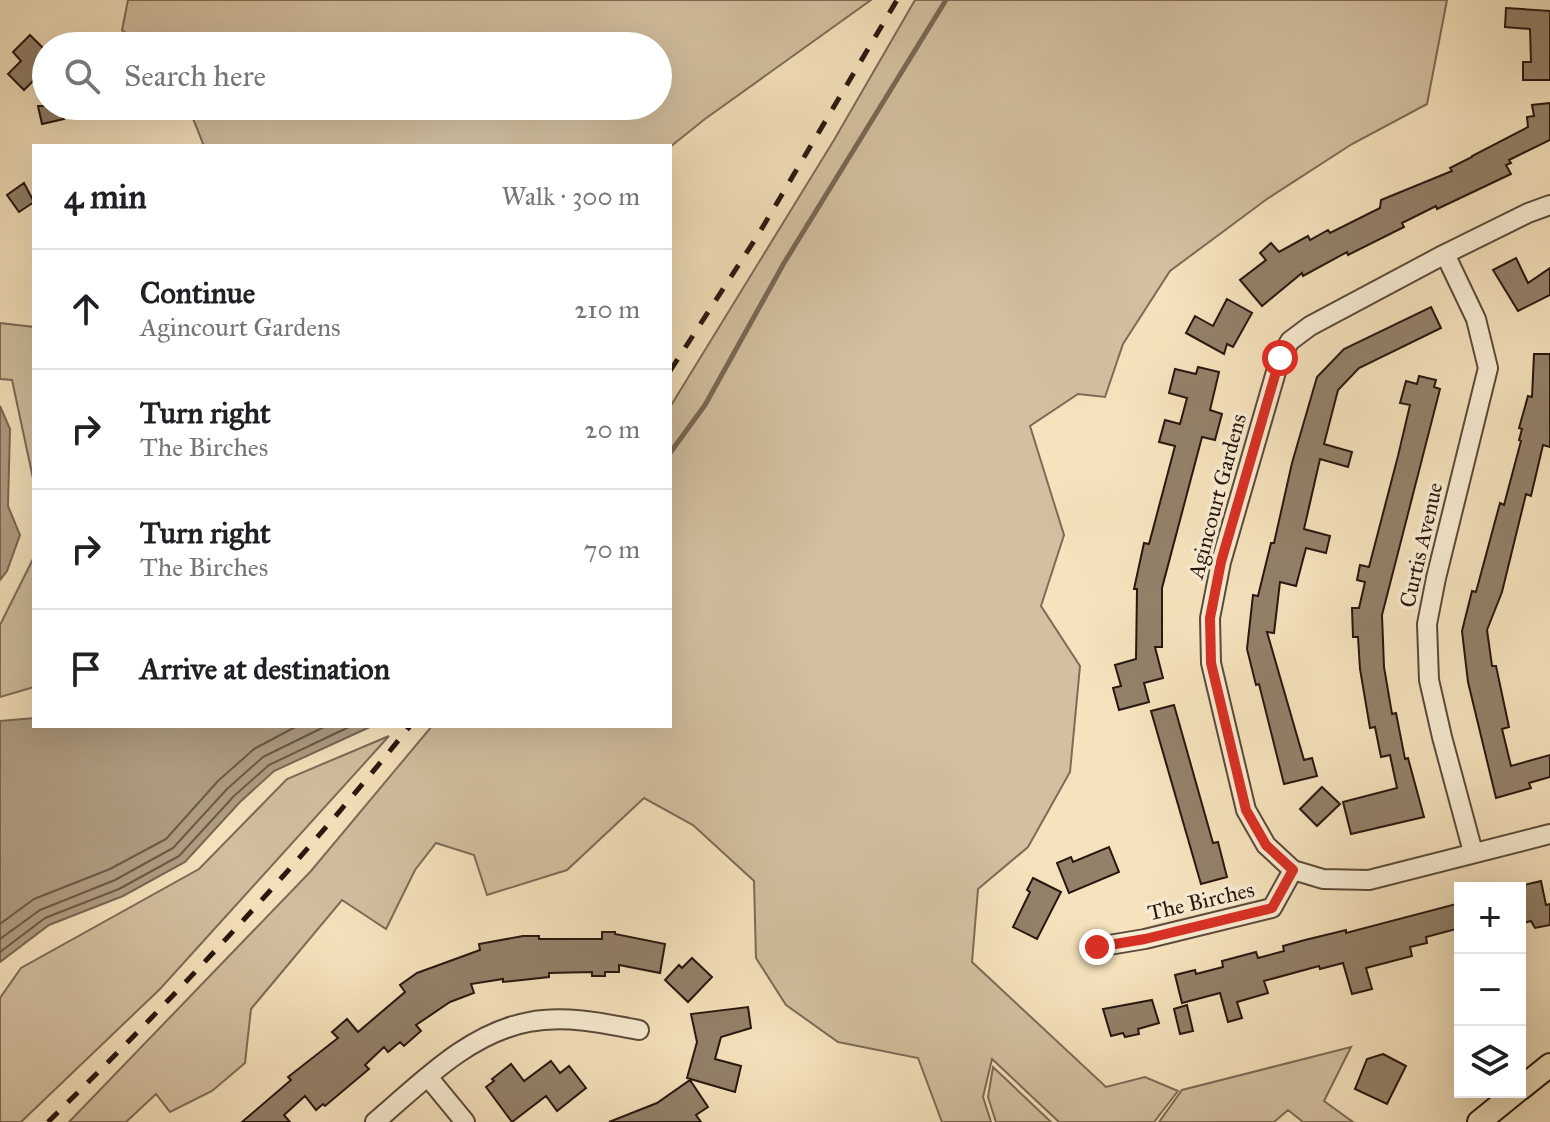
<!DOCTYPE html>
<html lang="en">
<head>
<meta charset="utf-8">
<style>
	body { margin:0; font-family:"IM FELL Great Primer",serif; background:#f6f6f6; color:#202124 }
	.controls { position:absolute; right:24px; bottom:24px; display:grid; overflow:hidden; border-radius:0px; box-shadow:0 8px 32px #0002 }
	.controls button { width:72px; height:72px; display:grid; place-items:center; padding:0; border:0; border-bottom:2px solid #e0e0e0; background:#fff; color:#202124; font:40px sans-serif }
	.stop { position:absolute; width:24px; height:24px; margin:-18px; border:6px solid #d93025; border-radius:50%; background:#fff }
	.stop.end { background:#d93025; border-color:#fff; box-shadow:0 2px 8px #0008 }
	.list { margin:0; padding:0; list-style:none }
	h2 { display:flex; justify-content:space-between; align-items:center; height:104px; margin:0; padding:0 32px; font-size:34px }
	h2 small { font-size:26px; font-weight:400; color:#757577 }
	.list li { display:grid; grid-template-columns:52px 1fr auto; gap:24px; align-items:center; box-sizing:border-box; height:120px; padding:0 32px; border-top:2px solid #e0e0e0 }
	.list b { display:block; font-size:30px; white-space:nowrap }
	.list p { margin:0; font-size:26px; white-space:nowrap; color:#757577 }
	.list em { font-size:26px; font-style:normal; color:#757577 }
	.icon { flex:none; width:44px; height:44px; fill:none; stroke:currentColor; stroke-width:2; stroke-linecap:round; stroke-linejoin:round }
	.map { position:relative; flex:none; width:1550px; height:1122px; overflow:hidden }
	.search { position:absolute; background:#fff; box-shadow:0 8px 32px #0002; left:32px; top:32px; width:640px; height:88px; display:flex; align-items:center; gap:20px; box-sizing:border-box; padding:0 28px; border-radius:44px; color:#757577; font-size:30px }
	.panel { position:absolute; background:#fff; box-shadow:0 8px 32px #0002; left:32px; top:144px; width:640px; height:584px; border-radius:0px }
	.map>svg:first-child { display:block }
</style>
</head>
<body>
<div class="map">
<svg width="1550" height="1122" viewBox="0 0 1550 1122">
	<rect width="100%" height="100%" fill="#f6e3bd"/>
	<filter id="stains"><feTurbulence type="fractalNoise" baseFrequency=".0025" numOctaves="4"/><feColorMatrix values="0 0 0 0 .2 0 0 0 0 .09 0 0 0 0 .02 0 0 0 .5 -.17"/></filter>
	<radialGradient id="worn" r=".72"><stop offset=".6" stop-color="#630" stop-opacity="0"/><stop offset="1" stop-color="#630" stop-opacity=".3"/></radialGradient>
	<path fill="#d3c0a0" stroke="#7d6b58" stroke-width="2" d="M128 0H871L705 119 670 147 204 146 188 106H658V46H141L122 30Z
		M915 0H1447L1427 104 1352 144 1267 199 1170 271 1123 344 1105 397 1078 394 1030 426 1064 535 1041 606 1080 666 1070 772 1028 847 978 889 972 962 1106 1087 1145 1077 1178 1091 1154 1122H1059L992 1059 983 1097 991 1122H942L918 1058 838 1042 786 1005 756 958 754 881 693 825 644 798 567 870 487 895 474 855 436 843 415 870 386 929 342 900 251 1009 245 1063 212 1091 170 1112 156 1094 126 1122H69L311 871 432 726H670V407L834 140Z
		M0 323 34 327V483L12 380 0 379Z
		M34 557V687L0 697V625Z
		M389 736 160 989 21 1122H0V998L21 968 199 869 287 779Z
		M1351 1047 1324 1101 1353 1122H1303L1288 1110 1274 1122H1159L1182 1090Z
		M993 1067 1051 1122H996L988 1097Z"/>
	<path fill="#b09d82" stroke="#796754" stroke-width="2" d="M0 406 10 429 8 506 20 535 7 571 0 580Z
		M34 718V726H372L274 771 240 802 185 862 123 896 49 925 0 962V721Z"/>
	<g fill="none" stroke-linecap="round" stroke-linejoin="round">
		<path stroke="#6c5a49" stroke-width="2" d="M0 924 34 899 110 869 166 839 218 781 254 749 297 726
			M0 939 40 910 115 880 173 848 227 789 263 757 326 726
			M0 952 45 918 119 889 179 856 234 796 269 765 351 726"/>
		<path stroke="#796754" stroke-width="5" d="M670 453 705 405 784 263 946 0"/>
	</g>
	<path fill="#93816a" stroke="#271610" stroke-width="2" d="M1506 8 1550 11V80H1523V62H1531L1530 29 1505 27Z
		M30 35 46 51V59L36 69 40 74 24 90 8 74 21 61 13 52Z
		M1550 103V140L1509 160 1511 163 1506 165 1511 174 1437 209 1436 206 1402 223 1404 227 1348 255 1347 252 1303 276 1302 273 1262 306 1240 280 1266 260 1260 253 1271 243 1279 252 1308 236 1310 240 1328 230 1330 233 1380 208 1381 200 1452 171 1450 168 1472 157V156L1528 127 1527 117 1534 116 1532 105Z
		M38 106H60L64 119 42 124Z
		M24 183 34 202 19 212 7 195Z
		M1516 258 1528 283 1550 268V295L1518 311 1493 270Z
		M1227 299 1252 313 1233 347 1227 344 1224 354 1186 333 1195 316 1213 326Z
		M1431 307 1441 328 1359 368 1338 390 1324 444 1352 452 1348 467 1320 459 1304 529 1330 536 1326 553 1306 548 1296 586 1280 582 1274 633 1267 632 1304 760 1312 758 1317 776 1284 784 1259 684 1256 685 1247 649 1253 595 1258 596 1271 543H1274L1292 463 1317 377 1344 349Z
		M1534 354H1550V447L1543 445 1531 496 1526 494 1502 592 1487 630 1492 666H1496L1509 727 1502 729 1511 766 1550 755V777L1529 783 1531 788 1496 798 1468 682 1462 631 1472 591 1476 592 1500 503 1504 505 1513 471 1521 441 1519 440 1522 429 1519 428 1528 396 1532 397Z
		M1198 367 1219 372 1210 410 1222 414 1215 440 1202 437 1162 588V647H1155L1163 678 1144 683 1149 702 1119 710 1113 688 1121 686 1115 665 1136 659 1137 589H1134L1144 543 1149 544 1175 446 1159 442 1165 420 1180 424 1187 398 1169 393 1175 369 1196 374Z
		M1419 376 1436 380 1434 387 1440 389 1382 615 1384 667 1392 714 1396 713 1405 759 1408 758 1424 817 1351 834 1343 802 1397 788 1390 755 1381 757 1375 727 1370 728 1360 669 1358 637H1353L1352 608H1359L1365 582 1357 580 1360 565 1369 567 1398 456 1410 405 1400 403 1406 381 1417 384Z
		M1174 705 1213 843 1218 842 1227 877 1201 884 1151 711Z
		M1322 787 1340 804 1317 826 1300 809Z
		M1109 847 1119 872 1069 893 1057 863 1071 857 1073 862Z
		M1033 878 1061 892 1037 939 1013 927 1030 892 1027 890Z
		M1541 881 1546 905 1550 904V925L1535 928 1531 921 1520 924V886Z
		M1460 903V928L1426 937 1427 943 1410 947 1412 956 1366 968 1372 989 1352 994 1343 963 1320 969 1319 966 1264 981 1268 993 1237 1002 1242 1018 1228 1022 1220 993 1182 1003 1175 975 1195 970 1196 974 1223 967 1222 961 1256 952 1258 958 1284 951 1283 946 1305 940 1346 930V933Z
		M602 932H615V934L665 944 660 973 619 965V972H605V976H592V972L549 973V977L503 982V979L471 984 474 993 450 1002 416 1025 421 1031 404 1046 400 1042 388 1052 384 1047 365 1065 369 1069 325 1106 323 1104 316 1110 305 1096 284 1115 290 1122H242L291 1080 288 1077 338 1038 332 1032 347 1019 358 1032 405 992 400 985 417 973 480 950 479 944 523 936H539V939H602Z
		M692 958 712 977 688 1002 665 980 679 965 682 968Z
		M1152 1000 1159 1023 1138 1029 1139 1034 1125 1037 1123 1033 1111 1036 1103 1009Z
		M1187 1005 1193 1031 1180 1034 1174 1009Z
		M748 1007 751 1028 721 1037 715 1059 741 1066 735 1092 687 1078 697 1042 691 1014Z
		M1383 1054 1406 1066 1387 1104 1355 1089 1367 1059Z
		M551 1061 560 1073 569 1066 586 1088 557 1111 546 1096 512 1122 486 1087 494 1081 492 1079 511 1064 524 1081Z
		M690 1080 708 1107 696 1115 701 1122H609L657 1103Z"/>
	<g fill="none" stroke-linecap="round" stroke-linejoin="round">
		<defs>
			<path id="minor" d="M1550 205 1528 213 1445 254 1310 326 1290 341 1280 358 1221 562 1210 618 1211 663 1246 810 1266 845 1293 870 1323 879 1369 880 1550 834
				M1445 254 1476 319 1488 368 1436 578 1427 624 1429 680 1442 737 1473 852
				M1097 947 1145 939 1272 908 1293 870
				M428 1077 465 1122
				M375 1122C420 1084 468 1033 529 1022 565 1015 603 1023 639 1030"/>
			<path id="major" d="M1520 1089 1550 1065
				M1479 1122 1516 1092"/>
		</defs>
		<use href="#minor" stroke="#5b493b" stroke-width="22"/>
		<use href="#major" stroke="#271610" stroke-width="26"/>
		<use href="#minor" stroke="#f9edd4" stroke-width="18"/>
		<use href="#major" stroke="#f6e3bd" stroke-width="22"/>
		<path stroke="#271610" stroke-width="5" stroke-dasharray="14 14" stroke-linecap="butt" d="M670 371 758 235 897 0
			M48 1122C175 997 298 866 410 726"/>
	</g>
	<g fill="none" stroke-linecap="round" stroke-linejoin="round">
		<path stroke="#d93025" stroke-width="10" d="M1097 947 1145 939 1272 908 1293 870 1266 845 1246 810 1211 663 1210 618 1221 562 1280 358"/>
	</g>
	<g text-anchor="middle" dominant-baseline="central" stroke-width="7" stroke-linejoin="round" paint-order="stroke">
		<g font-size="22" fill="#271610" stroke="#f9edd4">
			<text transform="translate(1217 496) rotate(-75)">Agincourt Gardens</text>
			<text transform="translate(1421 545) rotate(-77)">Curtis Avenue</text>
			<text transform="translate(1201 901) rotate(-13)">The Birches</text>
		</g>
	</g>
	<rect width="100%" height="100%" filter="url(#stains)"/>
	<rect width="100%" height="100%" fill="url(#worn)"/>
</svg>
<div class="controls">
<button>+</button>
<button>−</button>
<button><svg class="icon" aria-label="layers" viewBox="0 0 24 24"><path d="M12 4l9 5-9 5-9-5zM3 14l9 5 9-5"/></svg></button>
</div>
<div class="stop" style="left:1280px;top:358px"></div>
<div class="stop end" style="left:1097px;top:947px"></div>
<div class="search"><svg class="icon" aria-label="search" viewBox="0 0 24 24"><circle cx="10" cy="10" r="6"/><path d="M15 15l6 6"/></svg>Search here</div>
<section class="panel">
<h2>4 min<small>Walk · 300 m</small></h2>
<ul class="list">
<li><svg class="icon" aria-label="ahead" viewBox="0 0 24 24"><path d="M12 20V5M6 11l6-6 6 6"/></svg><div><b>Continue</b><p>Agincourt Gardens</p></div><em>210 m</em></li>
<li><svg class="icon" aria-label="right" viewBox="0 0 24 24"><path d="M7 20v-9h11M14 6l5 5-5 5"/></svg><div><b>Turn right</b><p>The Birches</p></div><em>20 m</em></li>
<li><svg class="icon" aria-label="right" viewBox="0 0 24 24"><path d="M7 20v-9h11M14 6l5 5-5 5"/></svg><div><b>Turn right</b><p>The Birches</p></div><em>70 m</em></li>
<li><svg class="icon" aria-label="arrive" viewBox="0 0 24 24"><path d="M6 21V4h12l-3 4 3 4H6"/></svg><div><b>Arrive at destination</b></div></li>
</ul>
</section>
</div>
</body>
</html>
